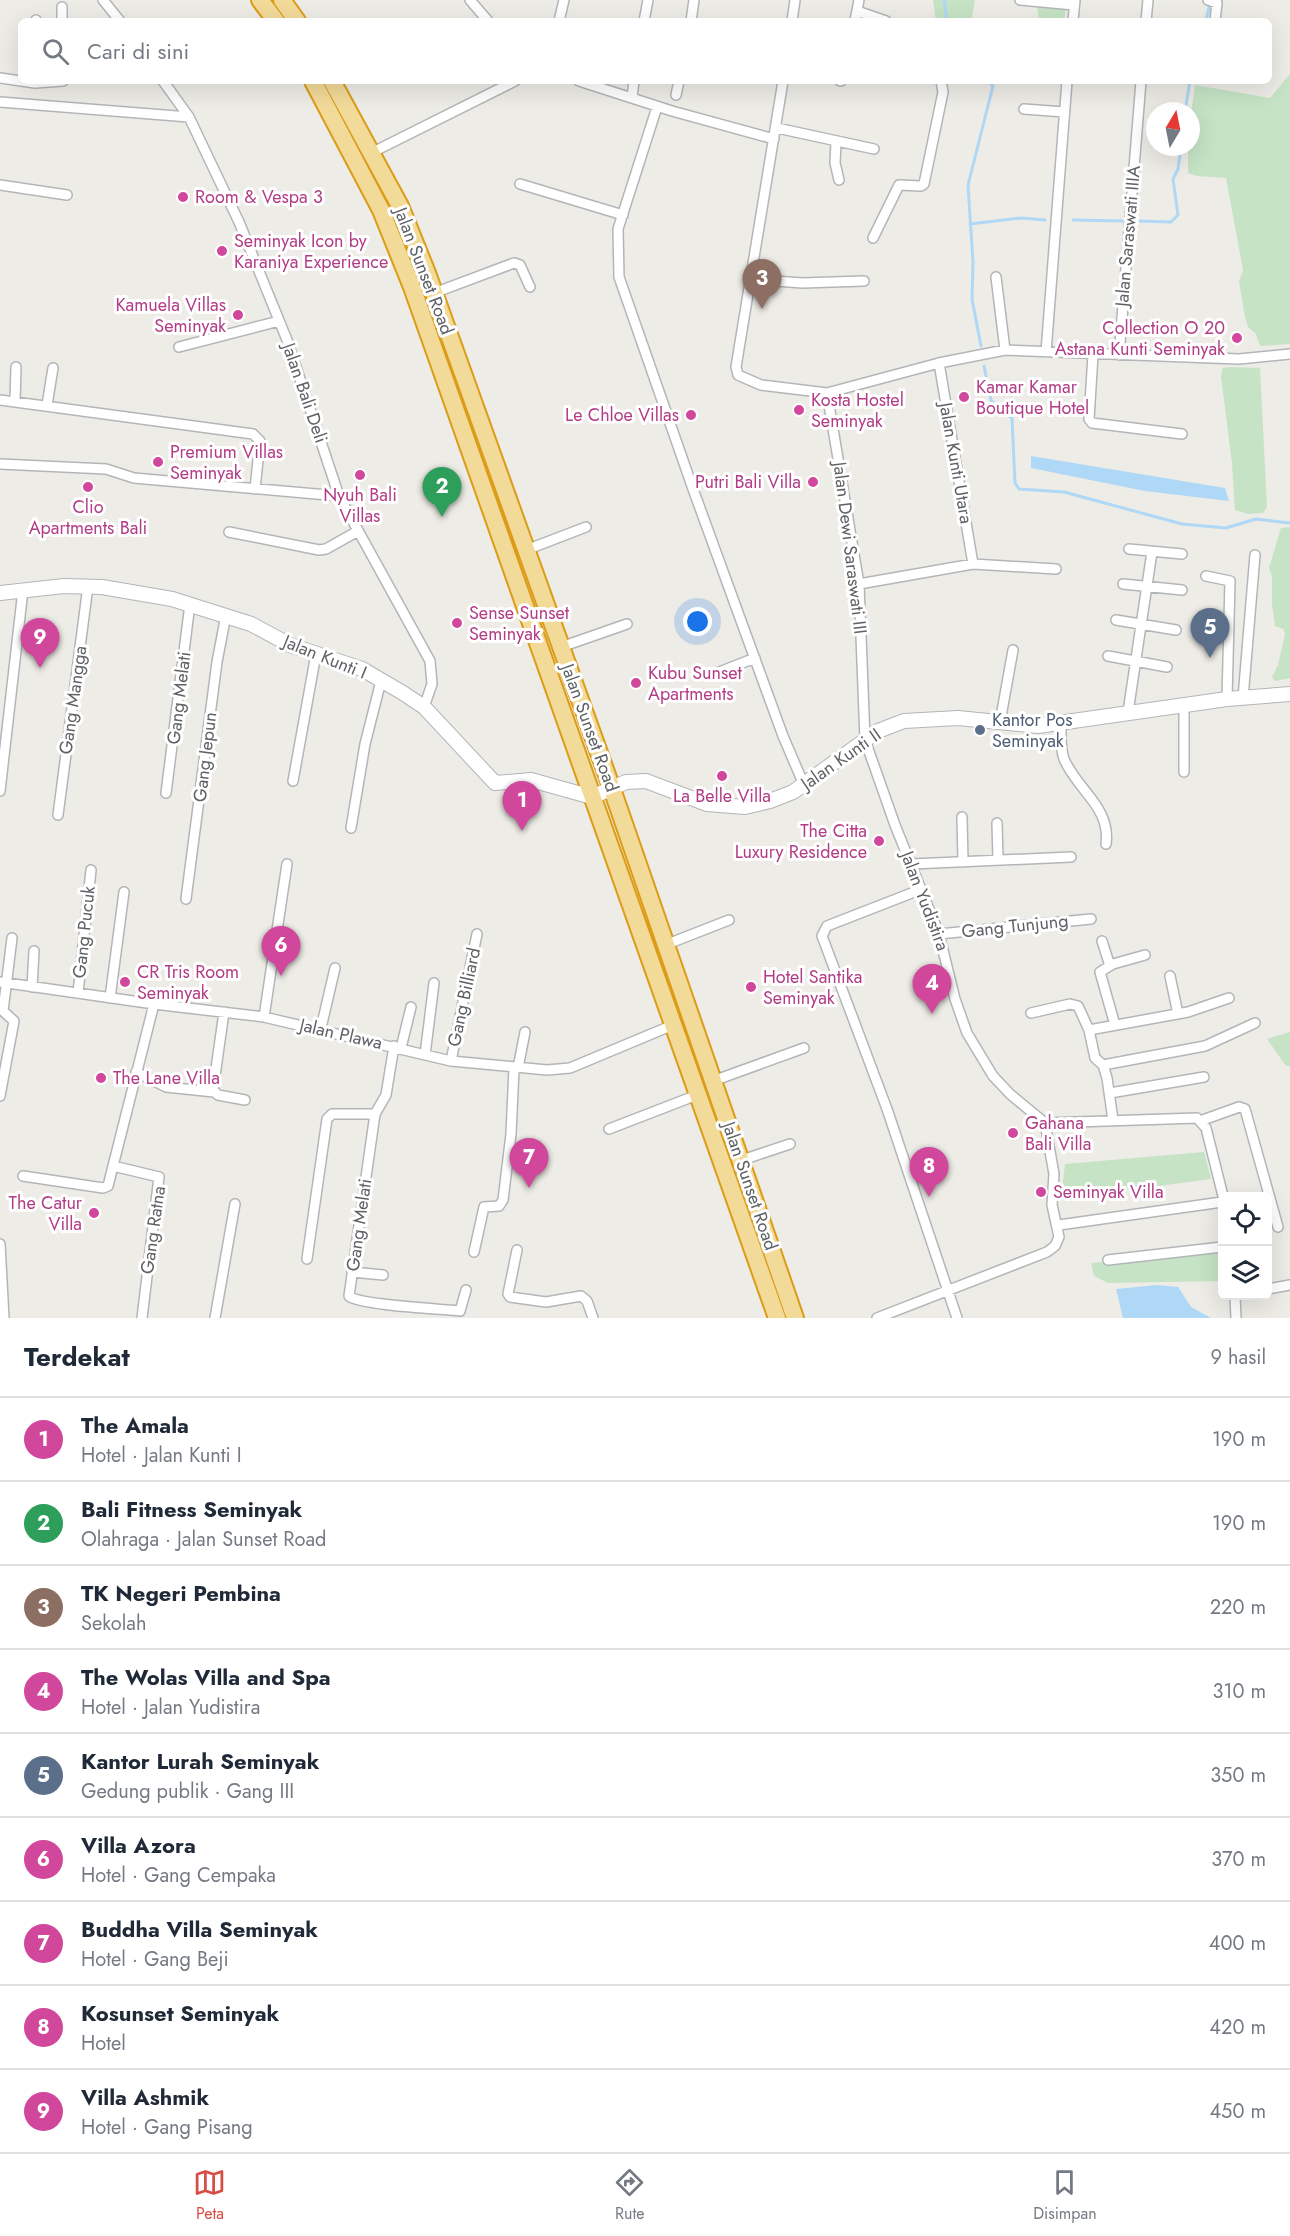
<!DOCTYPE html>
<html lang="id">
<head>
<meta charset="utf-8">
<style>
	body { margin:0; font-family:Jost,sans-serif; background:#f6f6f7; color:#1f2937 }
	.controls { position:absolute; right:18px; bottom:18px; display:grid; overflow:hidden; border-radius:9px; box-shadow:0 6px 24px #0002 }
	.controls button { width:54px; height:54px; display:grid; place-items:center; padding:0; border:0; border-bottom:2px solid #e0e1e3; background:#fff; color:#1f2937; font:30px sans-serif }
	.compass { position:absolute; left:1146px; top:102px; width:54px; height:54px; border-radius:50%; background:#fff; box-shadow:0 6px 24px #0002; rotate:10deg }
	.you { position:absolute; left:698px; top:622px; width:21px; height:21px; margin:-15px; border:4px solid #fff; border-radius:50%; background:#1a73e8; box-shadow:0 0 0 9px #1a73e833 }
	.badge { display:grid; place-items:center; width:39px; height:39px; border-radius:50%; background:#d74c43; color:#fff; font-size:20px; font-weight:700 }
	.pin { position:absolute; translate:-50% -50px; filter:drop-shadow(0 2px 3px #0008) }
	.pin::after { content:''; position:absolute; top:32px; width:21px; height:18px; background:inherit; clip-path:polygon(0 0,100% 0,50% 100%) }
	.list { margin:0; padding:0; list-style:none }
	h2 { display:flex; justify-content:space-between; align-items:center; height:78px; margin:0; padding:0 24px; font-size:26px }
	h2 small { font-size:20px; font-weight:400; color:#747a83 }
	.list li { display:grid; grid-template-columns:39px 1fr auto; gap:18px; align-items:center; box-sizing:border-box; height:84px; padding:0 24px; border-top:2px solid #e0e1e3 }
	.list b { display:block; font-size:22px; white-space:nowrap }
	.list p { margin:0; font-size:20px; white-space:nowrap; color:#747a83 }
	.list em { font-size:20px; font-style:normal; color:#747a83 }
	.icon { flex:none; width:33px; height:33px; fill:none; stroke:currentColor; stroke-width:2; stroke-linecap:round; stroke-linejoin:round }
	.map { position:relative; flex:none; width:1290px; height:1318px; overflow:hidden }
	.search { position:absolute; background:#fff; box-shadow:0 6px 24px #0002; left:18px; right:18px; top:18px; height:66px; display:flex; align-items:center; gap:15px; box-sizing:border-box; padding:0 21px; border-radius:9px; color:#747a83; font-size:22px }
	.sheet { height:834px; background:#fff }
	nav { display:flex; justify-content:space-around; align-items:center; box-sizing:border-box; height:84px; border-top:2px solid #e0e1e3; background:#fff; font-size:16px; color:#747a83 }
	nav a { display:grid; justify-items:center; gap:3px }
	nav .on { color:#d74c43 }
	.map>svg:first-child { display:block }
</style>
</head>
<body>
<div class="map">
<svg width="1290" height="1318" viewBox="0 0 1290 1318">
	<rect width="100%" height="100%" fill="#eeece6"/>
	<path fill="#c6e3c5" d="M933 0H975L971 21H936Z
		M1036 0H1067L1064 21H1039Z
		M1290 74V344L1260 346 1256 334 1248 327 1245 317 1239 282 1243 270 1226 178 1197 176 1188 173V147H1191V113L1195 85 1270 98Z
		M1226 367 1260 368 1267 507 1263 513 1248 514 1235 510 1232 463 1221 377 1222 369Z
		M1290 527V678L1275 681 1272 677 1278 665 1285 634 1283 629 1275 626 1272 604V577L1269 568 1281 528Z
		M1290 1032V1066H1286L1267 1039Z
		M1204 1152 1211 1179 1061 1199 1065 1164Z
		M1222 1252V1281L1108 1283 1094 1276 1091 1263Z"/>
	<path fill="#aed8f6" d="M1031 456 1225 488 1229 501 1145 491 1031 468Z
		M1157 1285 1178 1287 1191 1307 1211 1318H1123L1116 1289Z"/>
	<g fill="none" stroke-linecap="round" stroke-linejoin="round">
		<path stroke="#aed8f6" stroke-width="3" d="M944 0 947 21
			M1206 21 1210 2
			M1185 111 1190 81
			M1073 220 1122 221
			M1137 221 1171 222 1178 215 1173 179 1178 169 1181 147
			M970 224 1021 218 1045 220
			M981 346 972 299 973 262 968 185 993 86 989 81
			M984 366 991 400 997 408 1012 418 1015 483 1019 489 1064 492 1182 524 1226 528 1256 519 1290 523"/>
		<defs>
			<path id="street" d="M103 0 120 21
				M470 0 488 21
				M1020 0 1074 5
				M1208 0 1217 3 1215 21
				M62 7V21
				M857 11 886 21
				M36 21V20
				M559 21 564 0
				M644 21 648 0
				M691 21 694 0
				M792 21 795 0
				M855 21 859 0
				M1073 21 1075 0
				M1146 21 1148 0
				M0 78 35 83 63 81
				M163 81 189 117 239 222 287 340 339 496 430 661 432 684 424 707
				M579 81 672 111 774 139
				M783 81 736 367 738 375 761 385 827 393 939 363 1005 350 1239 359 1290 354
				M840 81H841
				M676 95 679 81
				M632 97 634 81
				M0 102 189 117
				M657 107 618 229 619 277 693 489 783 736 804 785
				M1024 109 1064 112
				M777 128 874 149
				M836 142 835 163 839 180
				M373 152 515 81
				M520 184 623 215
				M0 185 67 195
				M873 238 899 185 921 186 924 184 943 92 941 81
				M996 277 1005 350
				M750 279 802 283 864 281
				M434 293 514 263 520 265 530 287
				M179 347 279 321
				M1046 352 1067 81
				M1093 355 1089 419 1092 423 1182 434
				M1119 355 1141 81
				M939 363 973 564
				M827 393 859 584 865 740 895 825 939 934 955 999 967 1033 993 1076 1010 1094 1045 1123 1197 1118 1206 1128 1223 1196
				M0 400 253 434 260 441 255 489
				M15 401 16 367
				M47 405 53 368
				M0 464 106 469 134 478 339 496
				M229 532 319 550 326 549 358 531
				M1129 549 1182 554
				M526 550 586 527
				M1206 576 1230 581 1227 699
				M859 584 973 564 1056 569
				M1123 584 1182 590
				M1116 620 1176 630
				M561 647 627 624
				M1108 656 1167 667
				M709 676 755 658
				M1243 698 1255 555
				M1184 706V772
				M1128 712 1152 552
				M1000 722 1013 650
				M1061 722C1061 734 1060 748 1064 759 1077 790 1111 807 1106 844
				M293 781 316 654
				M0 791 23 590
				M166 793 190 604
				M58 815 88 586
				M962 817 963 861
				M997 823 998 859
				M351 828 365 744 381 681
				M912 864 1071 857
				M922 889 827 926 822 936 887 1109 957 1318
				M186 899 217 662 226 615
				M939 934 1091 919
				M1102 941 1110 966
				M665 945 729 920
				M1170 976 1178 1014
				M0 982 154 1004 264 1017 451 1061 547 1070 570 1068 673 1025
				M32 987 34 951
				M78 993 91 870
				M110 998 124 892
				M224 1012 213 1090 218 1095 245 1100
				M1031 1013 1070 1004 1078 1006 1089 1030 1095 1058 1103 1065 1107 1078 1113 1120
				M264 1017 287 864
				M1115 1025 1100 972 1113 964 1145 955
				M321 1028 335 968
				M1089 1030 1188 1012 1229 998
				M394 1046 386 1095 375 1114 349 1296C358 1305 442 1309 460 1311L466 1290
				M401 1048 411 1007
				M425 1055 434 983
				M451 1061 477 934
				M1103 1065 1205 1046 1255 1023
				M518 1068 525 1032
				M136 1072 166 1087 214 1092
				M713 1081 804 1048
				M1110 1093 1204 1077
				M0 1096 14 1021 3 1011 12 938
				M1200 1121 1239 1107 1245 1109 1278 1227
				M609 1129 697 1095
				M742 1160 790 1144
				M23 1176 103 1188 108 1186 113 1166
				M1059 1225 1222 1202
				M0 1244 4 1318
				M517 1250 508 1294 510 1297 546 1302 581 1296 587 1301 593 1318
				M474 1252 484 1207 499 1206 503 1200 511 1134 514 1068
				M307 1259 327 1119 332 1114H375
				M1108 1260 1222 1247
				M352 1272 383 1275
				M1268 1289 1290 1285
				M1235 1296 1236 1318
				M142 1318 159 1177 113 1166 154 1004
				M215 1318 235 1204
				M877 1318 1047 1252 1055 1246 1059 1237 1052 1205 1054 1174 1045 1123"/>
			<path id="secondary" d="M0 593 64 586 102 587 172 599 251 624 290 645 362 669 403 693 424 707 495 783 531 780 592 797 626 782 646 781 707 804 745 807 770 801 793 792 878 731 904 721 958 718 1038 726 1227 699 1290 694"/>
			<path id="highway" d="M260 0 276 21
				M282 0 297 21
				M313 81 381 210 412 287 777 1318
				M332 81 400 206 427 273 612 789 795 1318"/>
		</defs>
		<use href="#street" stroke="#b3b6b9" stroke-width="12"/>
		<use href="#secondary" stroke="#b2b5b9" stroke-width="16"/>
		<use href="#highway" stroke="#dc9c18" stroke-width="20"/>
		<use href="#street" stroke="#fff" stroke-width="9"/>
		<use href="#secondary" stroke="#fff" stroke-width="14"/>
		<use href="#highway" stroke="#f2da99" stroke-width="16"/>
	</g>
	<g fill="#d1479c" stroke="#fff" stroke-width="2">
		<circle cx="183" cy="197" r="6"/>
		<circle cx="222" cy="251" r="6"/>
		<circle cx="238" cy="315" r="6"/>
		<circle cx="1237" cy="338" r="6"/>
		<circle cx="964" cy="397" r="6"/>
		<circle cx="799" cy="410" r="6"/>
		<circle cx="691" cy="415" r="6"/>
		<circle cx="158" cy="462" r="6"/>
		<circle cx="360" cy="475" r="6"/>
		<circle cx="813" cy="482" r="6"/>
		<circle cx="88" cy="487" r="6"/>
		<circle cx="457" cy="623" r="6"/>
		<circle cx="636" cy="683" r="6"/>
		<circle cx="722" cy="776" r="6"/>
		<circle cx="879" cy="841" r="6"/>
		<circle cx="125" cy="982" r="6"/>
		<circle cx="751" cy="987" r="6"/>
		<circle cx="101" cy="1078" r="6"/>
		<circle cx="1013" cy="1133" r="6"/>
		<circle cx="1041" cy="1192" r="6"/>
		<circle cx="94" cy="1213" r="6"/>
	</g>
	<circle fill="#5c6f8a" stroke="#fff" stroke-width="2" cx="980" cy="730" r="6"/>
	<g text-anchor="middle" dominant-baseline="central" stroke-width="6" stroke-linejoin="round" paint-order="stroke">
		<g font-size="18" fill="#b23c85" stroke="#fff" text-anchor="start">
			<text x="195" y="197">Room &amp; Vespa 3</text>
			<text x="234" y="241">Seminyak Icon by<tspan x="234" dy="21">Karaniya Experience</tspan></text>
			<text x="226" y="305" text-anchor="end">Kamuela Villas<tspan x="226" dy="21">Seminyak</tspan></text>
			<text x="1225" y="328" text-anchor="end">Collection O 20<tspan x="1225" dy="21">Astana Kunti Seminyak</tspan></text>
			<text x="976" y="387">Kamar Kamar<tspan x="976" dy="21">Boutique Hotel</tspan></text>
			<text x="811" y="400">Kosta Hostel<tspan x="811" dy="21">Seminyak</tspan></text>
			<text x="679" y="415" text-anchor="end">Le Chloe Villas</text>
			<text x="170" y="452">Premium Villas<tspan x="170" dy="21">Seminyak</tspan></text>
			<text x="801" y="482" text-anchor="end">Putri Bali Villa</text>
			<text x="360" y="495" text-anchor="middle">Nyuh Bali<tspan x="360" dy="21">Villas</tspan></text>
			<text x="88" y="507" text-anchor="middle">Clio<tspan x="88" dy="21">Apartments Bali</tspan></text>
			<text x="469" y="613">Sense Sunset<tspan x="469" dy="21">Seminyak</tspan></text>
			<text x="648" y="673">Kubu Sunset<tspan x="648" dy="21">Apartments</tspan></text>
			<text x="722" y="796" text-anchor="middle">La Belle Villa</text>
			<text x="867" y="831" text-anchor="end">The Citta<tspan x="867" dy="21">Luxury Residence</tspan></text>
			<text x="137" y="972">CR Tris Room<tspan x="137" dy="21">Seminyak</tspan></text>
			<text x="763" y="977">Hotel Santika<tspan x="763" dy="21">Seminyak</tspan></text>
			<text x="113" y="1078">The Lane Villa</text>
			<text x="1025" y="1123">Gahana<tspan x="1025" dy="21">Bali Villa</tspan></text>
			<text x="1053" y="1192">Seminyak Villa</text>
			<text x="82" y="1203" text-anchor="end">The Catur<tspan x="82" dy="21">Villa</tspan></text>
		</g>
		<g font-size="18" fill="#5e6165" stroke="#fff">
			<text transform="translate(1128 236) rotate(-85)">Jalan Saraswati IIIA</text>
			<text transform="translate(424 271) rotate(69)">Jalan Sunset Road</text>
			<text transform="translate(305 393) rotate(71)">Jalan Bali Deli</text>
			<text transform="translate(956 463) rotate(80)">Jalan Kunti Utara</text>
			<text transform="translate(850 548) rotate(83)">Jalan Dewi Saraswati III</text>
			<text transform="translate(325 657) rotate(22)">Jalan Kunti I</text>
			<text transform="translate(179 698) rotate(-83)">Gang Melati</text>
			<text transform="translate(73 700) rotate(-82)">Gang Mangga</text>
			<text transform="translate(590 728) rotate(70)">Jalan Sunset Road</text>
			<text transform="translate(205 757) rotate(-83)">Gang Jepun</text>
			<text transform="translate(841 759) rotate(-35)">Jalan Kunti II</text>
			<text transform="translate(925 901) rotate(69)">Jalan Yudistira</text>
			<text transform="translate(1015 926) rotate(-6)">Gang Tunjung</text>
			<text transform="translate(84 932) rotate(-84)">Gang Pucuk</text>
			<text transform="translate(464 997) rotate(-78)">Gang Billiard</text>
			<text transform="translate(341 1034) rotate(13)">Jalan Plawa</text>
			<text transform="translate(750 1186) rotate(71)">Jalan Sunset Road</text>
			<text transform="translate(359 1225) rotate(-82)">Gang Melati</text>
			<text transform="translate(153 1230) rotate(-82)">Gang Ratna</text>
		</g>
		<g font-size="18" fill="#4e5e75" stroke="#fff" text-anchor="start">
			<text x="992" y="720">Kantor Pos<tspan x="992" dy="21">Seminyak</tspan></text>
		</g>
	</g>
</svg>
<div class="controls">
<button><svg class="icon" aria-label="locate" viewBox="0 0 24 24"><circle cx="12" cy="12" r="6"/><path d="M12 2v4M12 18v4M2 12h4M18 12h4"/></svg></button>
<button><svg class="icon" aria-label="layers" viewBox="0 0 24 24"><path d="M12 4l9 5-9 5-9-5zM3 14l9 5 9-5"/></svg></button>
</div>
<svg class="compass" viewBox="-18 -18 36 36"><path d="M0-13l5 13h-10z" fill="#e53935"/><path d="M0 13l5-13h-10z" fill="#747a83"/></svg>
<div class="you"></div>
<div class="pin badge" style="left:522px;top:831px;background:#d1479c">1</div>
<div class="pin badge" style="left:442px;top:517px;background:#2e9e5b">2</div>
<div class="pin badge" style="left:762px;top:309px;background:#8d6e63">3</div>
<div class="pin badge" style="left:932px;top:1014px;background:#d1479c">4</div>
<div class="pin badge" style="left:1210px;top:658px;background:#5c6f8a">5</div>
<div class="pin badge" style="left:281px;top:976px;background:#d1479c">6</div>
<div class="pin badge" style="left:529px;top:1188px;background:#d1479c">7</div>
<div class="pin badge" style="left:929px;top:1197px;background:#d1479c">8</div>
<div class="pin badge" style="left:40px;top:668px;background:#d1479c">9</div>
<div class="search"><svg class="icon" aria-label="search" viewBox="0 0 24 24"><circle cx="10" cy="10" r="6"/><path d="M15 15l6 6"/></svg>Cari di sini</div>
</div>
<section class="sheet">
<h2>Terdekat<small>9 hasil</small></h2>
<ul class="list">
<li><span class="badge" style="background:#d1479c">1</span><div><b>The Amala</b><p>Hotel · Jalan Kunti I</p></div><em>190 m</em></li>
<li><span class="badge" style="background:#2e9e5b">2</span><div><b>Bali Fitness Seminyak</b><p>Olahraga · Jalan Sunset Road</p></div><em>190 m</em></li>
<li><span class="badge" style="background:#8d6e63">3</span><div><b>TK Negeri Pembina</b><p>Sekolah</p></div><em>220 m</em></li>
<li><span class="badge" style="background:#d1479c">4</span><div><b>The Wolas Villa and Spa</b><p>Hotel · Jalan Yudistira</p></div><em>310 m</em></li>
<li><span class="badge" style="background:#5c6f8a">5</span><div><b>Kantor Lurah Seminyak</b><p>Gedung publik · Gang III</p></div><em>350 m</em></li>
<li><span class="badge" style="background:#d1479c">6</span><div><b>Villa Azora</b><p>Hotel · Gang Cempaka</p></div><em>370 m</em></li>
<li><span class="badge" style="background:#d1479c">7</span><div><b>Buddha Villa Seminyak</b><p>Hotel · Gang Beji</p></div><em>400 m</em></li>
<li><span class="badge" style="background:#d1479c">8</span><div><b>Kosunset Seminyak</b><p>Hotel</p></div><em>420 m</em></li>
<li><span class="badge" style="background:#d1479c">9</span><div><b>Villa Ashmik</b><p>Hotel · Gang Pisang</p></div><em>450 m</em></li>
</ul>
</section>
<nav>
<a class="on"><svg class="icon" aria-label="map" viewBox="0 0 24 24"><path d="M3 6l6-2 6 2 6-2v14l-6 2-6-2-6 2zM9 4v14M15 6v14"/></svg>Peta</a>
<a><svg class="icon" aria-label="directions" viewBox="0 0 24 24"><path d="M12 3l9 9-9 9-9-9zM9 14v-3h6M13 9l2 2-2 2"/></svg>Rute</a>
<a><svg class="icon" aria-label="saved" viewBox="0 0 24 24"><path d="M7 4h10v16l-5-4-5 4z"/></svg>Disimpan</a>
</nav>
</body>
</html>
